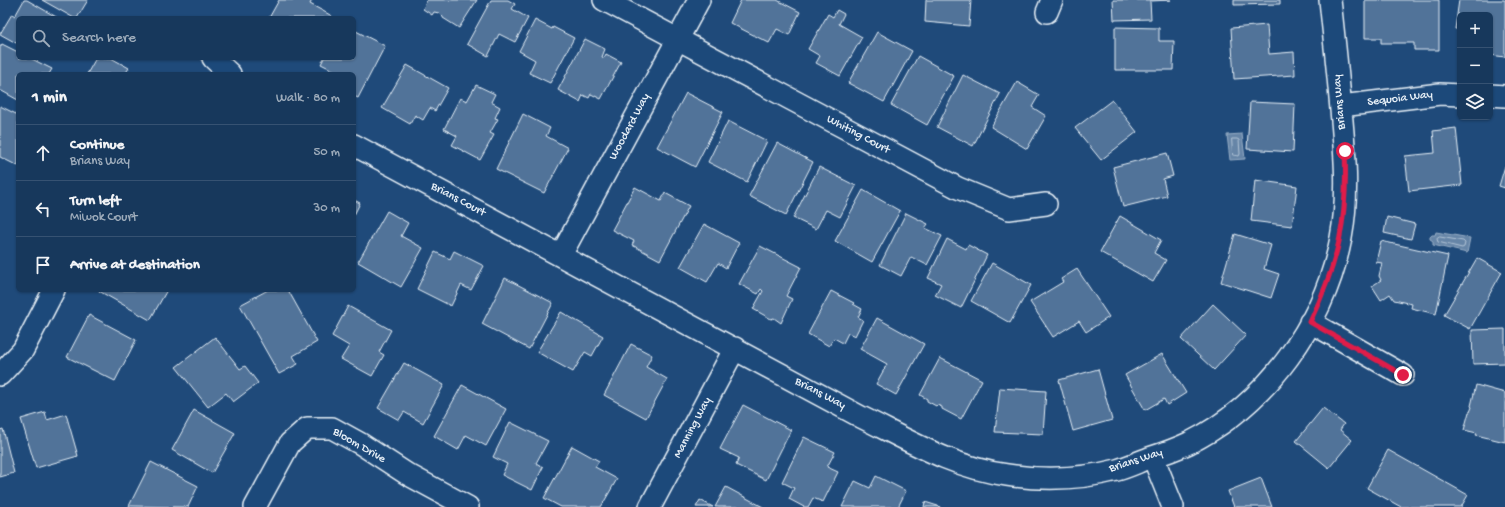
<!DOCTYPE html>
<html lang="en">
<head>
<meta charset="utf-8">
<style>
	body { margin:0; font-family:"Gochi Hand",sans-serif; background:#203f62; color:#f1f3f6 }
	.controls { position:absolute; right:12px; top:12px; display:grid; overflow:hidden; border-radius:6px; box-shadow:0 1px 3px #0004 }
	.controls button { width:36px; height:36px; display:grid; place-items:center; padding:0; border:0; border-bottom:1px solid #365272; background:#17385c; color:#f1f3f6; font:20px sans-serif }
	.stop { position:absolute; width:12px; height:12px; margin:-9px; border:3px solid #e11d48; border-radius:50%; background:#fff }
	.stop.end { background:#e11d48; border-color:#fff; box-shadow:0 1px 4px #0008 }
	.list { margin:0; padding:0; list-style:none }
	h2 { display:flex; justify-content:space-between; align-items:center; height:52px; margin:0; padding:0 16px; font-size:17px }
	h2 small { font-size:13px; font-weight:400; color:#9eacbb }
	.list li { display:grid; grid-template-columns:26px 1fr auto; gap:12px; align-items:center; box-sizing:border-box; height:56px; padding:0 16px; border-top:1px solid #365272 }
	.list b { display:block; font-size:15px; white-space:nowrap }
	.list p { margin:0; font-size:13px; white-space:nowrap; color:#9eacbb }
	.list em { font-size:13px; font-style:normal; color:#9eacbb }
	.icon { flex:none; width:22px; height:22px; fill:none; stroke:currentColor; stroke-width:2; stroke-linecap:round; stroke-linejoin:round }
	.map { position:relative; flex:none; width:1505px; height:507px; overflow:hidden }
	.search { position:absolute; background:#17385c; box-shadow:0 1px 3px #0004; left:16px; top:16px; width:340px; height:44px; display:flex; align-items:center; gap:10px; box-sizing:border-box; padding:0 14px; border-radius:6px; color:#9eacbb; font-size:15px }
	.panel { position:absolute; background:#17385c; box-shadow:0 1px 3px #0004; left:16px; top:72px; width:340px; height:220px; border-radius:6px }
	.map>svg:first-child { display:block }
</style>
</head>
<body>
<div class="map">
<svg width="1505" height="507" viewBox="0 0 1505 507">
	<rect width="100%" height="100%" fill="#1f4a7a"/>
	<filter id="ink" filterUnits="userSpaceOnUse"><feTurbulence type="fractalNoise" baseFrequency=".025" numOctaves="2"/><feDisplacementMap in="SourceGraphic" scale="8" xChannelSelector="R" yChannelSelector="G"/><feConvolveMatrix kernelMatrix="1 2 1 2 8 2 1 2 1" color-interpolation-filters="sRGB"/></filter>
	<g filter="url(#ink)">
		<path fill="#6685a7" stroke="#9ab0c7" d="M1242 134 1245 159 1230 160 1227 135Z
			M1436 232 1470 238 1467 253 1433 245V241L1430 239V237L1432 235H1435Z"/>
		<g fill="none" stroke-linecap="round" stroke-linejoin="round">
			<path stroke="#b4c6d8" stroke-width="1" d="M1232 139H1237L1239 140 1240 154 1239 156 1233 155Z
				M1440 237 1463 241 1465 243 1464 247 1462 248 1438 242 1437 239Z"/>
		</g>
		<path fill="#517399" stroke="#e8f1f8" d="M24 0H27L58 18H18V44L0 34 12 14 15 16Z
			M42 0H88L77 18H74Z
			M279 0H312L310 4 332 16 331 18H269Z
			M427 0H477L459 28 443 18V17L439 13 434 12 432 15 423 9Z
			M491 0H508L515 4 512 9 528 18 515 42 499 34 488 56 467 44Z
			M741 0H777L800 12 789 35 777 29 769 43 730 23Z
			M926 0H971L969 26 925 22Z
			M1113 0H1171L1150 1 1151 19 1114 20Z
			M1234 0H1280V4L1234 5Z
			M1365 0H1439V50H1414V43H1381V38H1365Z
			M1459 0H1505V57L1490 55V15H1460V29H1455Z
			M837 10 844 14 839 24 862 37 840 76 816 63 820 56 808 49 828 14 833 17Z
			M535 20 552 29 553 27 574 38 550 83 529 73 535 60 519 51Z
			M1267 25 1269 54 1294 52 1295 75 1234 79 1231 28Z
			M1115 27 1159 28V41H1174L1173 70H1115Z
			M354 30 385 46 358 98 354 96V74H341L321 64 324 58H354Z
			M877 32 912 51 884 102 848 83Z
			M585 39 605 49 602 57 604 58 606 54 621 62 601 99 591 94 589 98 583 95 580 102 558 90Z
			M2 44 18 52V58H30L52 69 49 74H18V100L0 90V47Z
			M918 56 954 76 927 125 891 105Z
			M96 58H111L129 68 125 74H87Z
			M407 65 448 88 435 111 430 108 423 120 415 115 410 124 382 108Z
			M963 75 1000 94 973 146 937 127Z
			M1017 82 1039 95 1032 107 1046 116 1027 149 991 127Z
			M476 85 495 94 491 102 500 107 495 118 498 119 490 133 494 135 480 160 452 145 457 136 444 129 460 98 467 101Z
			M686 93 723 112 695 167 657 147Z
			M1112 100 1137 132 1101 160 1075 128Z
			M1250 102 1295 104 1293 152 1247 149Z
			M0 106 18 115V166L0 157Z
			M523 114 550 128 546 136 568 148 544 193 496 169Z
			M728 121 767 141 747 182 708 162Z
			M1456 128 1462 185 1409 191 1405 156 1435 153 1433 131Z
			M777 143 813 162 786 215 749 196Z
			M1167 153 1173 176 1163 179 1167 196 1123 207 1113 167Z
			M1505 166V188L1499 186Z
			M819 167 856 186 840 217 826 210 816 229 793 218Z
			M1255 180 1297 186 1292 226 1251 221Z
			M635 187 661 201 665 193 689 206 660 260 632 245 634 241 612 230Z
			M863 190 900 211 872 262 835 241Z
			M354 200 360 203 354 215Z
			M387 211 408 223 401 236 423 248 401 287 358 262Z
			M906 213 928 224 925 228 942 236 927 265 911 257 901 276 880 265Z
			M1120 216 1161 240 1154 253 1166 260 1153 282 1100 252Z
			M1387 217 1415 224 1411 239 1384 233Z
			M704 224 739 243 726 268 718 263 707 282 680 267Z
			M1235 234 1271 245 1264 269 1279 274 1271 298 1221 282Z
			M947 239 966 249 968 245 987 255 961 308 935 295 941 284 928 278Z
			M1381 241 1448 256 1436 314 1411 308 1412 304 1394 300 1390 294 1381 300 1372 286 1381 280 1379 276 1382 263 1376 262Z
			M760 246 801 267 786 296 792 299 781 323 774 318 771 319 753 309 763 291 761 289 758 294 739 284Z
			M454 251 484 266 471 290 461 285 451 306 417 289 435 252 450 259Z
			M1477 258 1502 272 1470 329 1444 315Z
			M992 263 1031 285 1010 323 971 301Z
			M1077 269 1109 317 1086 332 1079 321 1053 337 1030 302 1063 282 1061 279Z
			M505 278 553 303 529 349 482 324Z
			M99 290H167L150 320 99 291Z
			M268 290H288L317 342 293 356 298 364 279 374 240 305Z
			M831 291 854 303 853 304 862 309 858 317 863 320 855 336 848 333 843 343 834 338 829 346 808 334Z
			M1213 304 1246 335 1214 370 1181 339Z
			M348 306 391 330 379 352 384 355 372 376 341 359 349 346 332 336Z
			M561 312 603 336 592 356 585 352 573 372 537 352Z
			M89 315 136 340 115 381 67 357Z
			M877 318 924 344 896 395 876 384 887 364 860 349Z
			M1505 329V363L1473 364 1472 330Z
			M215 337 240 369 245 366 258 383 233 402 226 393 208 407 176 367Z
			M631 344 652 355 646 367 667 379 646 418 604 395Z
			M1162 354 1186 393 1167 405 1164 399 1145 410 1125 375Z
			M940 358 982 380 961 419 942 409V407L937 405 936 406 927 401V399L920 395Z
			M404 363 444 385 423 423 404 412 399 420 378 408Z
			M1098 369 1112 420 1073 431 1059 380Z
			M462 385 506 409 486 446 466 435 458 450 434 436Z
			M1476 385 1505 393V442L1476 435 1477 433 1464 430 1469 412H1470L1472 407 1471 406Z
			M1000 388 1046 391 1043 434 995 432Z
			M743 405 791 430 766 480 736 465 739 458 720 449Z
			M1323 408 1344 424 1340 430 1352 440 1329 468 1296 441Z
			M194 410 235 433 212 473 172 450Z
			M45 412 47 420 66 414 78 456 36 468 21 419Z
			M510 422 548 441 536 463 543 467 532 490 502 475 507 464 493 457Z
			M3 429 14 473 0 477V430Z
			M804 437 835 452 827 467 838 472 823 502 813 498 808 507H804L789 499 794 488 782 482Z
			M572 446 599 461 595 467 617 479 601 507H561L544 498Z
			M1388 450 1468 495 1461 507H1401L1367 488Z
			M151 462 198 486 188 507 129 506Z
			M876 476 906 491 898 507H842L855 481 870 488Z
			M1261 478 1272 507H1234L1228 491Z
			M726 487 763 507H715Z
			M700 500 713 507H696Z
			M925 502 941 507H924Z"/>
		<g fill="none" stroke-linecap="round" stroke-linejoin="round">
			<defs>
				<path id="minor" d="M604 0 958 188 1009 209 1046 204
					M1047 12 1052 0
					M213 58 230 74
					M1490 95 1505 96
					M1341 106 1440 94 1460 95
					M354 145 861 417C908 440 954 468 1007 475 1042 480 1082 479 1117 470 1128 467 1138 462 1149 458 1162 454 1176 449 1189 443 1267 404 1325 323 1341 238 1349 195 1345 153 1341 110 1338 74 1334 37 1330 0
					M561 255 699 0
					M1310 322 1403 375
					M0 375 23 350 54 290
					M1153 457 1173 507
					M255 507 290 443 307 428H332L361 444 407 474 468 507
					M650 507 735 348"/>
			</defs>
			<use href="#minor" stroke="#e8f1f8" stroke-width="24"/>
			<use href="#minor" stroke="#1f4a7a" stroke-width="21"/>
		</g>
	</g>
	<g fill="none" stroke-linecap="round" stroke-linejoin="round" filter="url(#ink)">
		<path stroke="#e11d48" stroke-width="5" d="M1345 151C1348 219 1339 261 1310 322L1403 375"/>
	</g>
	<g text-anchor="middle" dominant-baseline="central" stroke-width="3" stroke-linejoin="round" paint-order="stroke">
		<g font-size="12" fill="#e8f1f8" stroke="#1f4a7a">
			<text transform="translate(1400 99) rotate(-7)">Sequoia Way</text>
			<text transform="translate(1340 102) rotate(-95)">Brians Way</text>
			<text transform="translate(630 127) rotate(-62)">Woodard Way</text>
			<text transform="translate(858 135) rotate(28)">Whiting Court</text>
			<text transform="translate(458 200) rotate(28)">Brians Court</text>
			<text transform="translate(820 394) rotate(28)">Brians Way</text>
			<text transform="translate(693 428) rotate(-62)">Manning Way</text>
			<text transform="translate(359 446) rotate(30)">Bloom Drive</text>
			<text transform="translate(1136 461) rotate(-18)">Brians Way</text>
		</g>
	</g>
</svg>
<div class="controls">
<button>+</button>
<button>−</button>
<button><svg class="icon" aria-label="layers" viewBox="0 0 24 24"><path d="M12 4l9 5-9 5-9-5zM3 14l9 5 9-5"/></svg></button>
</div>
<div class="stop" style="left:1345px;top:151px"></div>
<div class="stop end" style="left:1403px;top:375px"></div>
<div class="search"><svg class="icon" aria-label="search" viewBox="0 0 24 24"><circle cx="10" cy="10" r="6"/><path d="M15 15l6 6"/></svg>Search here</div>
<section class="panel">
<h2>1 min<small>Walk · 80 m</small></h2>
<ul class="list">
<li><svg class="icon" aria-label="ahead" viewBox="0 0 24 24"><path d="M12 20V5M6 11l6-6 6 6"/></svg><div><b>Continue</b><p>Brians Way</p></div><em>50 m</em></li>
<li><svg class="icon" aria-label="left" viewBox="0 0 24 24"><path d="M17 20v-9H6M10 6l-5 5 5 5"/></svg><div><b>Turn left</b><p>Miwok Court</p></div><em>30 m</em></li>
<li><svg class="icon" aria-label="arrive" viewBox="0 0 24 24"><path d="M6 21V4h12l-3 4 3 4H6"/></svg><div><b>Arrive at destination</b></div></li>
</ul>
</section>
</div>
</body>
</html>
